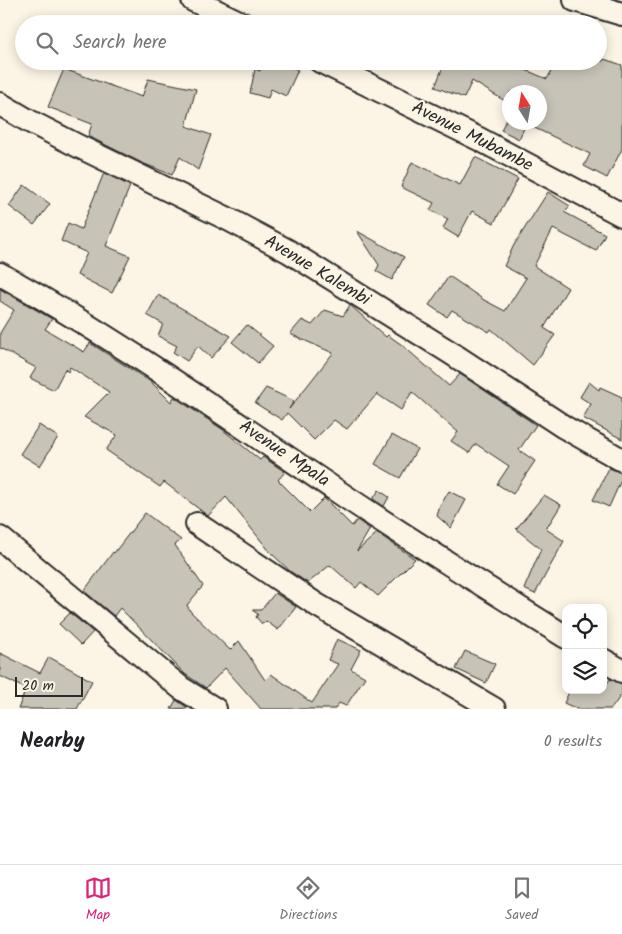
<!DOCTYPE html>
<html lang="en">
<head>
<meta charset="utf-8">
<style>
	body { margin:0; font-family:Kalam,sans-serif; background:#f2f2f2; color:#202124 }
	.controls { position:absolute; right:15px; bottom:15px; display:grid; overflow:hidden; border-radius:10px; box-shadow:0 2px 12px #0003 }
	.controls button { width:45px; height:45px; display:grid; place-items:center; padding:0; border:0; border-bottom:1px solid #e0e0e0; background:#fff; color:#202124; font:25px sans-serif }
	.compass { position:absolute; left:502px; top:85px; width:45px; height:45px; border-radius:50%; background:#fff; box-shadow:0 2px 12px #0003; rotate:349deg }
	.scale { position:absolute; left:15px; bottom:12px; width:68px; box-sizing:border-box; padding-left:5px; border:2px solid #2b2b2b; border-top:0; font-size:14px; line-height:18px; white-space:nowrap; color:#2b2b2b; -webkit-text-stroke:4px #fcf5e5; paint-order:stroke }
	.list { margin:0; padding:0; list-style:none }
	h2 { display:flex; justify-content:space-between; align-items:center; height:65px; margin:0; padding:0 20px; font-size:21px }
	h2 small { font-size:16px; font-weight:400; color:#757577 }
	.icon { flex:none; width:28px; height:28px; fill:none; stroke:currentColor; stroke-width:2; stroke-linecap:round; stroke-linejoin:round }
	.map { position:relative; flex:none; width:622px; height:709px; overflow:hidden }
	.search { position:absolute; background:#fff; box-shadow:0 2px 12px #0003; left:15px; right:15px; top:15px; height:55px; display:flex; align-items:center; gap:12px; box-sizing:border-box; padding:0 18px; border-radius:28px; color:#757577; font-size:19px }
	.sheet { height:155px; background:#fff }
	nav { display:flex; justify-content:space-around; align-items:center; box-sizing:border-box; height:70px; border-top:1px solid #e0e0e0; background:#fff; font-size:14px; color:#757577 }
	nav a { display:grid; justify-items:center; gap:2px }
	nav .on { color:#db2777 }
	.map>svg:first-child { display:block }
</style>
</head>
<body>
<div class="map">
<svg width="622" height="709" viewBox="0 0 622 709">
	<rect width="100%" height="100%" fill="#fcf5e5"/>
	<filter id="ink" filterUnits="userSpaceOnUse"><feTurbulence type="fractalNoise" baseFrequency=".02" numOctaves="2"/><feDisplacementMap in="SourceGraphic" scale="10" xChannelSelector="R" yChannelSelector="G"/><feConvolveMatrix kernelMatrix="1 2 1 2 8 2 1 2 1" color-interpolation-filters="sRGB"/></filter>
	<g filter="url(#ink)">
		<path fill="#c8c3b7" stroke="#2b2b2b" d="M604 59 622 65V149L607 178 584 166 590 154 526 124 519 139 501 130 510 112V122H540V92H510V104L472 81 464 98 435 87 444 64 439 61H518L516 66 547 79 557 61H603Z
			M262 61H278L298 70 286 96 271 89 268 98 250 93 255 69 260 71Z
			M64 69 142 97 148 79 196 89 186 126 211 135 198 170 180 157 172 175 140 162 88 136 92 124 48 107Z
			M475 157 518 179 494 223 472 211 458 237 443 228 448 219 430 210 434 203 401 187 412 162 460 185Z
			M104 173 130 186 106 246 130 256 112 293 77 275 87 253 61 241 68 223 81 229Z
			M24 185 50 204 34 225 9 206Z
			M548 192 570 206 564 212 605 234 596 251 553 229 534 266 568 288 544 328 555 335 533 365 491 329 489 332 452 310 447 317 429 305 449 276 484 300 505 311 526 278 504 266 514 245Z
			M357 231 404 257 392 280 376 271 379 265Z
			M0 289 52 319 45 329 84 352 90 343 151 382 171 402 174 397 222 429 260 460 263 457 285 472 278 480 310 512 324 498 352 526 357 520 370 529 357 551 377 533 415 559 378 596 361 582 356 588 330 565 308 583 291 572 271 553 226 497 208 516 164 482 160 487 106 450 117 435 84 417 109 392 70 367 68 372 65 369 54 390 30 378 36 368 0 348V333L14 310 0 301Z
			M158 295 231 336 211 358 198 346 187 361 173 352 177 346 158 336 163 324 147 315Z
			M350 305 386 337 388 335 402 345 449 386 460 374 536 425 519 450 535 461 513 494 497 484 509 466 476 444 469 453 451 441 458 432 412 392 401 410 377 394 347 429 334 420 314 440 287 413 282 420 255 403 266 388 294 401 289 409 333 353 290 334 302 320 312 325 325 310 343 316Z
			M247 325 273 346 258 363 232 342Z
			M589 382 599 390 600 387 622 397V439L583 418 591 404 580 397Z
			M39 425 58 437 40 466 20 454Z
			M392 435 417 449 400 478 375 464Z
			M609 468 622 473V478L609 507 593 500Z
			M379 490 389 497 384 506 373 499Z
			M449 491 466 500 451 528 437 516 440 506Z
			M544 495 561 505 546 529 564 541 535 594 524 589 541 549 516 529Z
			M145 513 181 540 175 545 203 586 187 605 190 611 230 650 239 641 265 680 271 674 312 703 338 664 328 660 337 639 361 650 351 669 365 677 346 706 339 703 335 709H261L225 668 206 688 185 674 120 608 114 616 84 591 113 552 114 553Z
			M275 593 296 607 278 630 266 621 262 624 256 617 258 614 252 610H261Z
			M70 613 93 632 81 645 59 624Z
			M465 651 495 664 486 683 456 669Z
			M0 653 40 673 49 657 92 681 77 709H18L26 689 0 676Z
			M610 679 622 684V694L611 709H577L564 703 570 690H603Z
			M176 700 188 708 171 709Z"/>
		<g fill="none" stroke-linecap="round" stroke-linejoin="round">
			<defs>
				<path id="minor" d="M193 0 243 24
					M575 0 622 14
					M320 61 481 140 622 215
					M0 104 29 121 78 146 228 219 288 251 451 353 564 427 622 460
					M0 274C119 340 230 419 343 495 416 544 491 590 566 637
					M197 524 317 605 494 709
					M0 538 181 688 215 709
					M603 660 622 671"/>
			</defs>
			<use href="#minor" stroke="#2b2b2b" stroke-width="26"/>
			<use href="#minor" stroke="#fcf5e5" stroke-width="22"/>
		</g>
	</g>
	<g text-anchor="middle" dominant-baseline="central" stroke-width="4" stroke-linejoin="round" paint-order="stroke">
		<g font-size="18" fill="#2b2b2b" stroke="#fcf5e5">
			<text transform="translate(472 137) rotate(27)">Avenue Mubambe</text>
			<text transform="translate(317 271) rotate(31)">Avenue Kalembi</text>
			<text transform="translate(284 454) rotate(34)">Avenue Mpala</text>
		</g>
	</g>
</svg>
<div class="controls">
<button><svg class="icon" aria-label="locate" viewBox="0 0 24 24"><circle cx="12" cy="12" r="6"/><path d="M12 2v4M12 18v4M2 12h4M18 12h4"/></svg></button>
<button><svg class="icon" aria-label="layers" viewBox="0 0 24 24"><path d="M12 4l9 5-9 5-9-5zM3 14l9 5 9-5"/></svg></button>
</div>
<svg class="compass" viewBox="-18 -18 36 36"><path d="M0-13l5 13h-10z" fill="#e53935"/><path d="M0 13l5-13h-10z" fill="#757577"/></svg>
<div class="scale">20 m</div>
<div class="search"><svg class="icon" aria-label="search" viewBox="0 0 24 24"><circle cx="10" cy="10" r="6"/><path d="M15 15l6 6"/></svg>Search here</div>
</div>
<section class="sheet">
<h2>Nearby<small>0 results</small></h2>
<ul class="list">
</ul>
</section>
<nav>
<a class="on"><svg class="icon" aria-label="map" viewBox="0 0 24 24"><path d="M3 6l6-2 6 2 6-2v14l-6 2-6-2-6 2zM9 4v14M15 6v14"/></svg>Map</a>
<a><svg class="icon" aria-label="directions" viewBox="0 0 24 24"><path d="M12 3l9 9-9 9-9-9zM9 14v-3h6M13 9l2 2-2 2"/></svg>Directions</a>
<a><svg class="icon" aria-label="saved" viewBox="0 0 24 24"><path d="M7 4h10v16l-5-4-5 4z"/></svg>Saved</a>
</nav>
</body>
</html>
